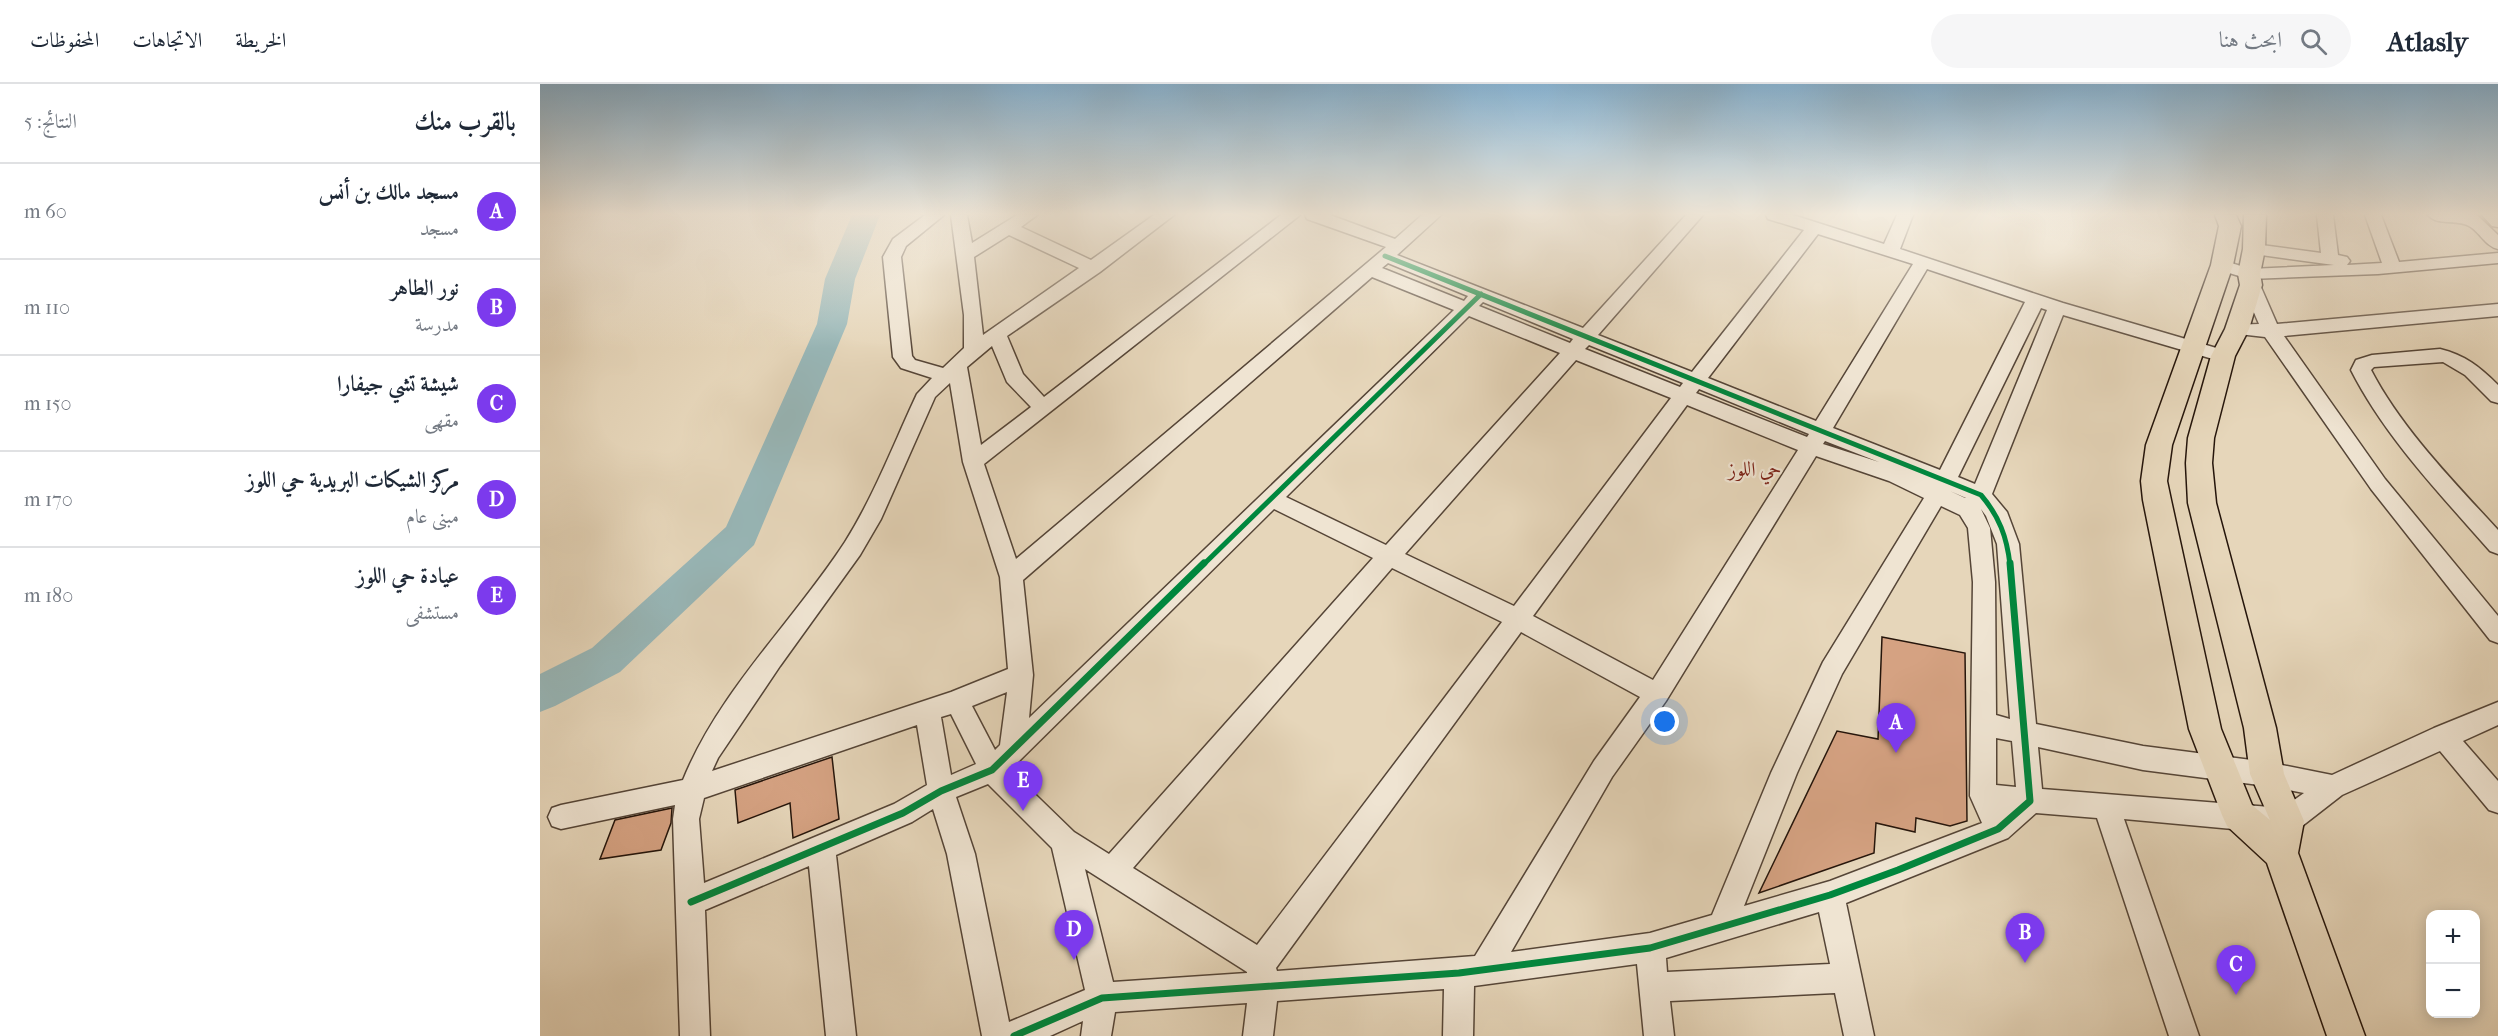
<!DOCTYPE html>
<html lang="ar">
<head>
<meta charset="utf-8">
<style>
	body { margin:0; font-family:"IM FELL French Canon",Amiri,serif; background:#f6f6f7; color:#1f2937; direction:rtl }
	.controls { position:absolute; right:18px; bottom:18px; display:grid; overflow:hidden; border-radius:12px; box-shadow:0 3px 15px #0003 }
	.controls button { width:54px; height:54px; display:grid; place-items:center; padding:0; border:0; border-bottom:2px solid #e0e1e3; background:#fff; color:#1f2937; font:30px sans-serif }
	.you { position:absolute; left:1125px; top:638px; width:21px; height:21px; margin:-15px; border:4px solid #fff; border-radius:50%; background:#1a73e8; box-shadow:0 0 0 9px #1a73e833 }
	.badge { display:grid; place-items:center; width:39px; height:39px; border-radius:50%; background:#7c3aed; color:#fff; font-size:20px; font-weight:700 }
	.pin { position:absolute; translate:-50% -50px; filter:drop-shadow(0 2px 3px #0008) }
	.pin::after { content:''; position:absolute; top:32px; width:21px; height:18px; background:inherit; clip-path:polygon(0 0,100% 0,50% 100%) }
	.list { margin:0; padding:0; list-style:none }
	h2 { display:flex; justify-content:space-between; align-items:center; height:78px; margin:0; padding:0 24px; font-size:26px }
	h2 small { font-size:20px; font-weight:400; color:#747a83 }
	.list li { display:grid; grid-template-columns:39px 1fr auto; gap:18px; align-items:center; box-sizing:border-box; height:96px; padding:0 24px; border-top:2px solid #e0e1e3 }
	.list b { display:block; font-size:22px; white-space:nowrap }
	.list p { margin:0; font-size:20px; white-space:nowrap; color:#747a83 }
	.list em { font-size:20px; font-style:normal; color:#747a83 }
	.icon { flex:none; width:33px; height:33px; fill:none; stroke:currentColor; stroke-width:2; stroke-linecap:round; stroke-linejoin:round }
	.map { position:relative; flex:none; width:1958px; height:952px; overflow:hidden; direction:ltr }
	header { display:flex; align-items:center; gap:36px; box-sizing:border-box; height:84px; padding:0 30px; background:#fff; border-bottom:2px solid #e0e1e3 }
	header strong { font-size:28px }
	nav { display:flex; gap:33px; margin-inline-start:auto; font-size:21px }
	.search { width:420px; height:54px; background:#f6f6f7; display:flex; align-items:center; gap:15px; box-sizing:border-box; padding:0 21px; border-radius:33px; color:#747a83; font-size:22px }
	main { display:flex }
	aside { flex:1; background:#fff }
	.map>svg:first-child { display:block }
</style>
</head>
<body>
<header>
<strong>Atlasly</strong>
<div class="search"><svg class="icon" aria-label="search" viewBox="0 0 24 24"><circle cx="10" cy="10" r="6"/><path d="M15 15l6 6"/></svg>ابحث هنا</div>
<nav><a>الخريطة</a><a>الاتجاهات</a><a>المحفوظات</a></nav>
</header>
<main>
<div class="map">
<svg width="1958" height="952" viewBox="0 0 1958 952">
	<rect width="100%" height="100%" fill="#e6d6ba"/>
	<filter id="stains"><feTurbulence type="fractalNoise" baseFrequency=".00333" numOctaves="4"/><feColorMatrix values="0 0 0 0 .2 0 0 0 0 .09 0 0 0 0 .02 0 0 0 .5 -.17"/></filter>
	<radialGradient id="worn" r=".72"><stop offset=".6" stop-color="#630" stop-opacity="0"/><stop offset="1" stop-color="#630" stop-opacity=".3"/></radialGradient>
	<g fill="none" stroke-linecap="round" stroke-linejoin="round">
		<path fill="#98b7b8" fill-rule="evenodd" d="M312 131H340L315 195 307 240 214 461 80 588 15 622 0 628V590L52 564 186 443 277 240 285 195Z"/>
	</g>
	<path fill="#d5a282" stroke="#25150b" stroke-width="1.5" d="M1342 553 1425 569 1427 737 1410 742 1376 734 1375 748 1336 739 1334 769 1219 809 1297 647 1338 655Z
		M292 673 299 735 253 754 250 719 198 739 195 706Z
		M132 724 131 739 121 766 60 775 75 736Z"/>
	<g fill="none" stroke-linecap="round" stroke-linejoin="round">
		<defs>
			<path id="minor" d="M385 131H404L366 162 361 173 372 272 375 276 403 284 424 264V231L411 131H427L432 159 477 131H497L481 143 551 176 614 131H634L560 188 467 252 483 290 504 313 741 131H760L444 380 476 475 846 163 767 135 765 131H790L855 155 882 131H901L857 171 1043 244 1146 131H1163L1058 251 1152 288 1264 146 1228 135 1226 131H1253L1344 160 1357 131H1373L1360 165 1523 219 1690 268 1693 272 1690 276 1683 278 1523 231 1452 410 1467 428 1479 460 1496 640 1603 662 1727 678 1792 691 1894 644 1958 618V641L1923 657 1958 697V729L1949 726 1900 667 1802 711 1757 746 1747 750 1584 735 1659 952H1629L1557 734 1496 729 1468 754 1306 819 1334 952H1304L1295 909 1130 917 1134 952H1104L1097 880 934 902 933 952H903L904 905 737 917 733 952H703L707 919 575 928 571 952H541L543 937 510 952H442L407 770 393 725 372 738 296 771 316 952H286L269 782 165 826 170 952H140L133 735 135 721 21 745 12 742 8 733 12 724 21 721 143 696C179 607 253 538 305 458 334 412 354 359 377 310L392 294 361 284 353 273 343 173 353 155ZM1278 150 1373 180 1276 337 1168 294ZM469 151 539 184 443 251 434 173ZM848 179 928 212 924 217 842 184ZM1387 185 1485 218 1400 386 1293 344ZM832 193 914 226 489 634 493 591 483 496ZM943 218 1033 255 1030 259 939 222ZM1501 224 1507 226 1435 400 1418 393ZM929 232 1020 269 846 461 746 413ZM1049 261 1143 299 1140 303 1045 265ZM452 262 467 298 491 323 441 361 427 283ZM1036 276 1131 314 974 522 865 470ZM410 299 423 378 460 493 468 585 411 608 172 687 178 674 240 582 320 471 341 435 395 313ZM1159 305 1269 350 1267 353 1156 309ZM1147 321 1258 366 1113 596 993 532ZM1285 357 1339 378 1283 360ZM1276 372 1349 397 1384 414 1283 578 1231 689 1172 831 1110 849 971 868 1072 693 1126 617ZM1410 407 1426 414H1425ZM1401 422 1420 431 1428 444 1433 498 1430 712 1442 739 1290 797 1204 822 1257 689 1302 590ZM734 425 833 474 569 770 534 748 470 686ZM1441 425 1446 432 1457 460 1470 635 1456 631 1455 498 1450 444ZM852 484 962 538 717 861 593 784ZM981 548 1100 613 1054 677 935 872 737 887 736 884ZM467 608 460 661 455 666 432 622ZM411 630 436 680 411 691 401 633ZM377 641 387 701 354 720 164 799 159 735 164 714ZM1456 654 1472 657 1476 703 1456 701ZM1498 663 1603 686 1727 702 1764 709 1743 724 1502 705ZM448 700 512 764 545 906 469 938 435 770 416 713ZM545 785 707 888V889L573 898ZM1279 828 1290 880 1127 888 1126 874Z
				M1777 131H1793L1798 171 1807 173 1810 177 1807 181 1842 179 1825 131H1841L1859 178 1958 169V179L1838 190 1709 195 1676 185 1673 181 1676 177 1682 176 1710 185 1794 181 1714 170 1708 169 1705 165 1708 161 1714 160 1781 169Z
				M1888 131H1937L1958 151V165C1945 162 1940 148 1929 142 1917 135 1897 142 1888 131Z
				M1942 131H1958V143L1952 142Z
				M1711 196 1717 197 1720 201 1737 240 1958 220V232L1744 252 1845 395 1958 532V559L1950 556 1831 405 1725 253 1690 249 1688 245 1690 241 1719 240 1702 201 1705 197Z
				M1900 265C1925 271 1940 283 1958 301V319L1951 317 1925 291 1903 278 1834 283 1831 286C1861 344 1914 398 1958 446V470L1950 467C1901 411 1845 353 1811 286L1816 276 1832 271Z"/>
			<path id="major" d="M1675 131H1696L1701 142 1693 181 1632 361 1627 397 1631 416 1681 645 1712 721 1730 736 1710 690 1704 644 1648 419 1646 379 1648 354 1671 272 1685 245 1700 201 1698 190 1703 165 1704 131H1726L1725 165 1720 190 1722 201 1709 245 1695 272 1674 354 1672 379 1676 419 1736 644 1744 690 1764 737 1758 769 1825 952H1787L1727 779 1687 742 1682 731 1649 645 1603 416 1601 397 1606 361 1671 181 1679 142Z"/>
		</defs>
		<use href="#minor" stroke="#554537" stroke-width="3"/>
		<use href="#major" stroke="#25150b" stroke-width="3"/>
		<use href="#minor" fill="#efe4d2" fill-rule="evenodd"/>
		<use href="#major" fill="#e6d6ba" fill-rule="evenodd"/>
		<defs>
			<path id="cycleway-far1" d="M845 172 1441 411C1459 432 1467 453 1470 481
				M663 481 941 210"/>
			<path id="cycleway" d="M151 818 363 729 401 707 452 686 664 479
				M474 952 562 914 919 889 1110 864 1290 811 1358 786 1458 745 1490 717 1470 479"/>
		</defs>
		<use href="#cycleway-far1" stroke="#efe4d2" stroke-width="8"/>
		<use href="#cycleway" stroke="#efe4d2" stroke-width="10"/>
		<use href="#cycleway-far1" stroke="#00873e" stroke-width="5"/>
		<use href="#cycleway" stroke="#00873e" stroke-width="7"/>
	</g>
	<linearGradient id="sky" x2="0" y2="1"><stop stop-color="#88b5d5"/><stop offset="0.49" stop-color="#f4ede0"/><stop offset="1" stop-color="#f4ede0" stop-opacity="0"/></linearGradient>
	<rect width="1958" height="265" fill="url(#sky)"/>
	<g text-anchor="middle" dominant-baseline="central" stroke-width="4.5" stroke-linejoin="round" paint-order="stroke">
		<g font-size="20" fill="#7a1f14" stroke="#efe4d2">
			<text x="1215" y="385">حي اللوز</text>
		</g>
	</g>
	<rect width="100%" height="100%" filter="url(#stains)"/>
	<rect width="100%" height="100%" fill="url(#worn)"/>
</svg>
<div class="controls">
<button>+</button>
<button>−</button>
</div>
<div class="you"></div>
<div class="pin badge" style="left:1356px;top:669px">A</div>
<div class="pin badge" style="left:1485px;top:879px">B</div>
<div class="pin badge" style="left:1696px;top:911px">C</div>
<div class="pin badge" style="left:534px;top:876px">D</div>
<div class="pin badge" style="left:483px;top:727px">E</div>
</div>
<aside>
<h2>بالقرب منك<small>النتائج: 5</small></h2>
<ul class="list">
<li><span class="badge">A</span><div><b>مسجد مالك بن أنس</b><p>مسجد</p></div><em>60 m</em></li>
<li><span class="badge">B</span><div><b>نور الطاهر</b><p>مدرسة</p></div><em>110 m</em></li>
<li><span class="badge">C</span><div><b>شيشة تشي جيفارا</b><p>مقهى</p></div><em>150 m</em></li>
<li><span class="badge">D</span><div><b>مركز الشيكات البريدية حي اللوز</b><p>مبنى عام</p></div><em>170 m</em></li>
<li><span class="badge">E</span><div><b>عيادة حي اللوز</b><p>مستشفى</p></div><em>180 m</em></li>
</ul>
</aside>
</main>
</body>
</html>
